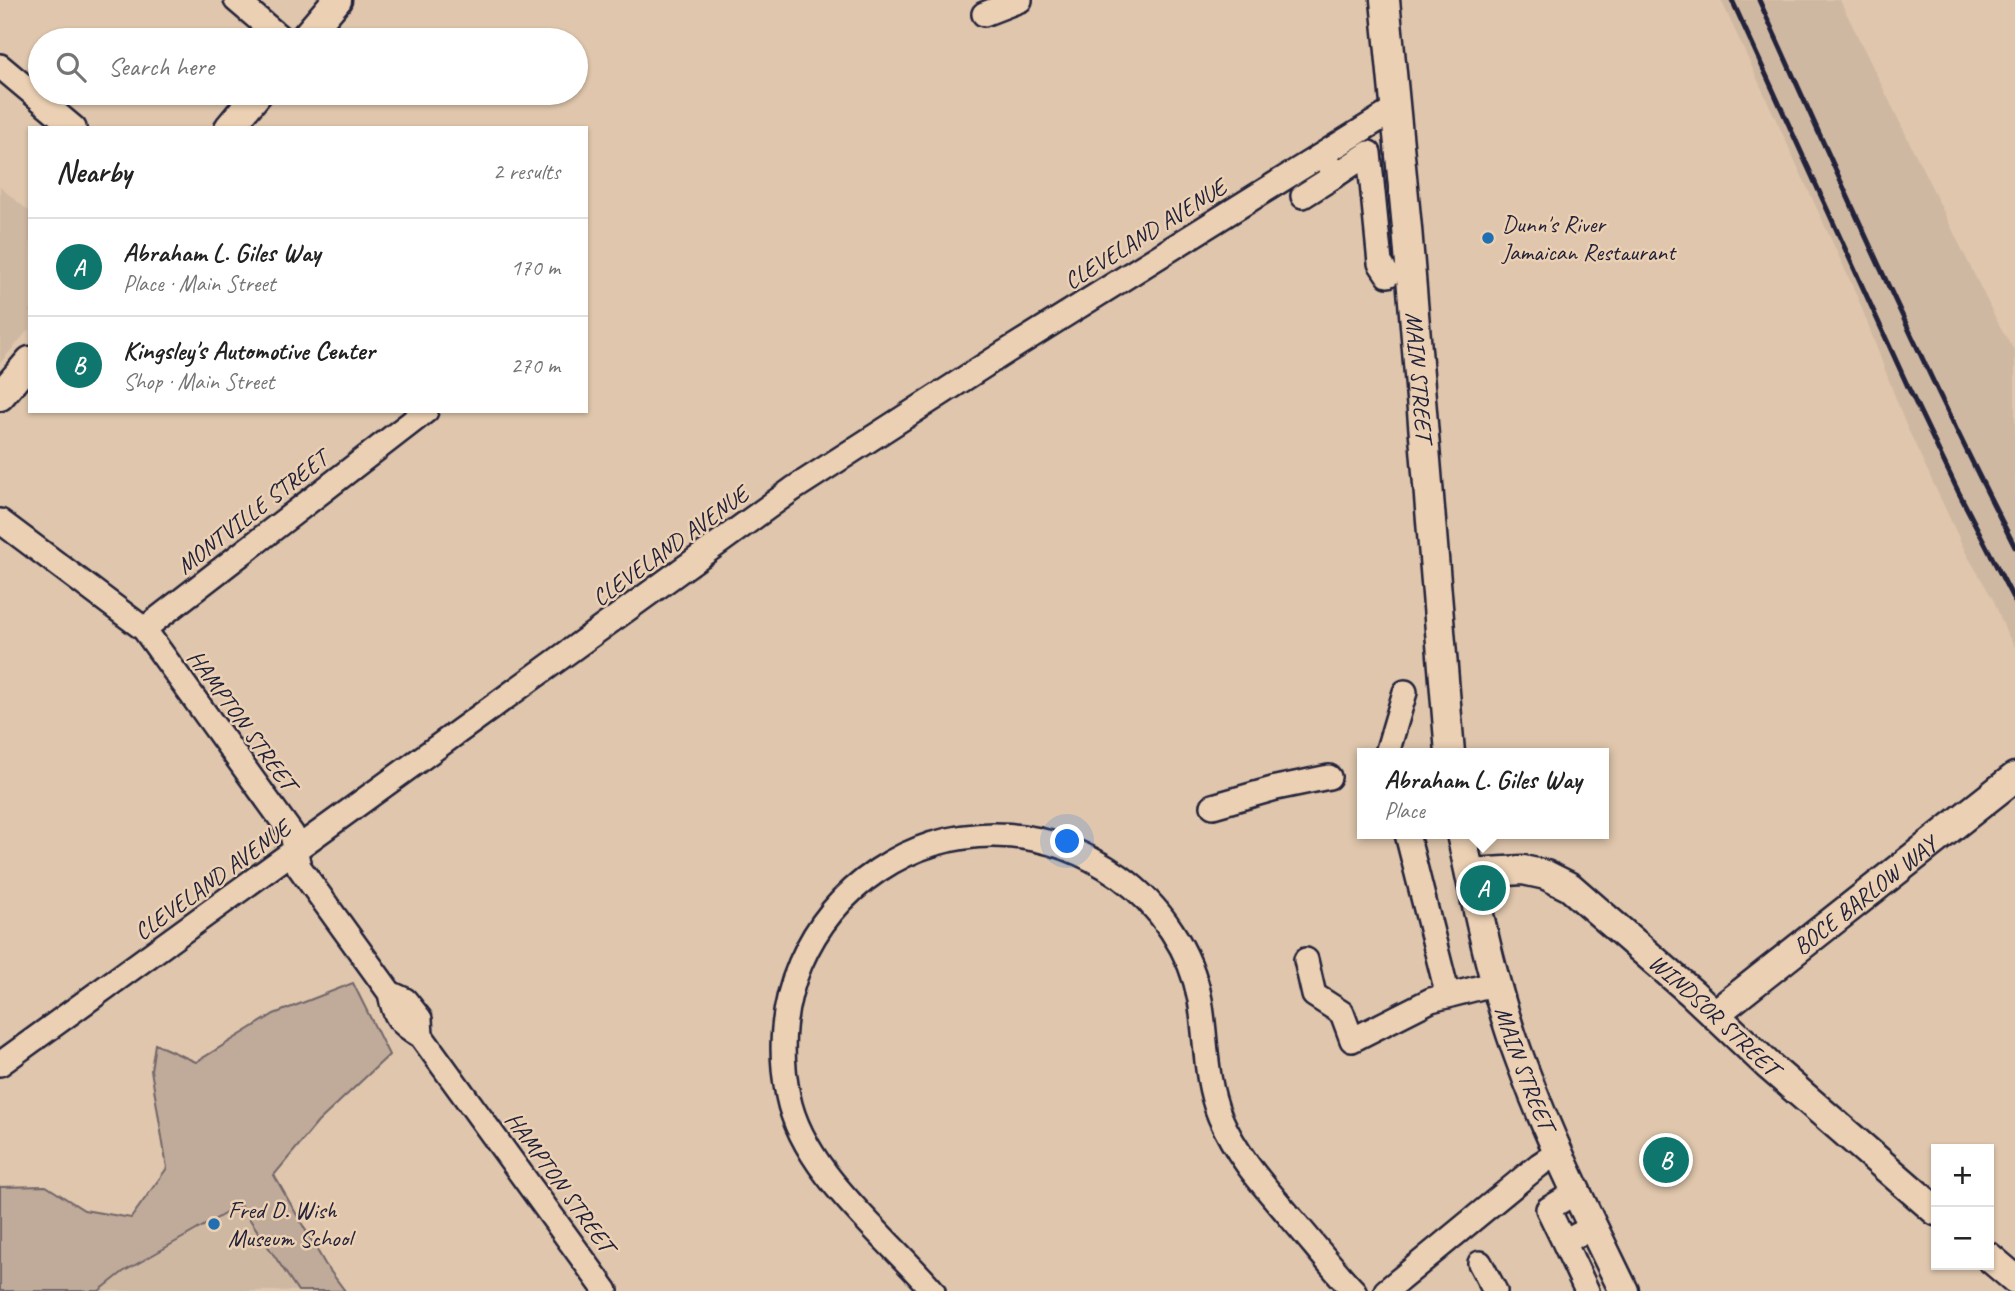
<!DOCTYPE html>
<html lang="en">
<head>
<meta charset="utf-8">
<style>
	body { margin:0; font-family:Caveat,sans-serif; background:#f2f2f2; color:#222 }
	.controls { position:absolute; right:21px; bottom:21px; display:grid; overflow:hidden; border-radius:0px; box-shadow:0 2px 5px #0004 }
	.controls button { width:63px; height:63px; display:grid; place-items:center; padding:0; border:0; border-bottom:2px solid #e0e0e0; background:#fff; color:#222; font:35px sans-serif }
	.you { position:absolute; left:1068px; top:842px; width:24px; height:24px; margin:-18px; border:5px solid #fff; border-radius:50%; background:#1a73e8; box-shadow:0 0 0 10px #1a73e833 }
	.badge { display:grid; place-items:center; width:46px; height:46px; border-radius:50%; background:#0f766e; color:#fff; font-size:23px; font-weight:700 }
	.pin { position:absolute; translate:-50% -50%; border:4px solid #fff; box-shadow:0 2px 7px #0006 }
	.popup { position:absolute; left:1357px; top:748px; width:252px; height:91px; box-sizing:border-box; display:grid; place-content:center; border-radius:0px; background:#fff; filter:drop-shadow(0 2px 5px #0005); font-size:23px; white-space:nowrap; color:#767676 }
	.popup b { font-size:26px; color:#222 }
	.popup::after { content:''; position:absolute; left:50%; top:100%; margin-left:-14px; border:14px solid transparent; border-top-color:#fff }
	.list { margin:0; padding:0; list-style:none }
	h2 { display:flex; justify-content:space-between; align-items:center; height:91px; margin:0; padding:0 28px; font-size:30px }
	h2 small { font-size:23px; font-weight:400; color:#767676 }
	.list li { display:grid; grid-template-columns:46px 1fr auto; gap:21px; align-items:center; box-sizing:border-box; height:98px; padding:0 28px; border-top:2px solid #e0e0e0 }
	.list b { display:block; font-size:26px; white-space:nowrap }
	.list p { margin:0; font-size:23px; white-space:nowrap; color:#767676 }
	.list em { font-size:23px; font-style:normal; color:#767676 }
	.icon { flex:none; width:38px; height:38px; fill:none; stroke:currentColor; stroke-width:2; stroke-linecap:round; stroke-linejoin:round }
	.map { position:relative; flex:none; width:2015px; height:1291px; overflow:hidden }
	.search { position:absolute; background:#fff; box-shadow:0 2px 5px #0004; left:28px; top:28px; width:560px; height:77px; display:flex; align-items:center; gap:18px; box-sizing:border-box; padding:0 24px; border-radius:38px; color:#767676; font-size:26px }
	.panel { position:absolute; background:#fff; box-shadow:0 2px 5px #0004; left:28px; top:126px; width:560px; height:287px; border-radius:0px }
	.map>svg:first-child { display:block }
</style>
</head>
<body>
<div class="map">
<svg width="2015" height="1291" viewBox="0 0 2015 1291">
	<rect width="100%" height="100%" fill="#dfc6ac"/>
	<filter id="ink" filterUnits="userSpaceOnUse"><feTurbulence type="fractalNoise" baseFrequency=".0143" numOctaves="2"/><feDisplacementMap in="SourceGraphic" scale="14" xChannelSelector="R" yChannelSelector="G"/><feConvolveMatrix kernelMatrix="1 2 1 2 8 2 1 2 1" color-interpolation-filters="sRGB"/></filter>
	<g filter="url(#ink)">
		<path fill="#cfb8a2" d="M1721 0H1840L1997 321 2015 352V647L2006 632 1994 601 1966 553 1905 423 1858 298Z
			M0 187 30 212V328L0 363Z
			M238 1157 333 1291H46Z"/>
		<path fill="#c0aa99" stroke="#71666a" stroke-width="2" d="M353 983 389 1055 318 1122 274 1175 325 1264 345 1291H298L240 1205 123 1272 99 1291H0V1187L46 1186 84 1210 131 1218 167 1168 151 1070 155 1044 196 1062 274 1014Z"/>
		<g fill="none" stroke-linecap="round" stroke-linejoin="round">
			<defs>
				<path id="minor" d="M236 0 283 40
					M984 14 1020 0
					M0 66 74 128
					M1322 155 1336 175 1369 153 1380 263 1388 275
					M1303 196 1336 175
					M0 521 144 629 292 834 299 867 390 993C394 1017 400 1024 421 1036L606 1291
					M144 629 426 411
					M1387 753 1405 692
					M1213 806 1276 788 1329 777
					M1407 834 1448 996
					M1306 960 1314 995 1342 1013 1352 1040 1431 1000 1497 983
					M390 993 405 1000 420 1019 421 1036
					M0 1064 793 489 1004 353 1397 108
					M1564 1242 1548 1209 1576 1192
					M1480 1263 1495 1291
					M933 1291C885 1234 803 1172 788 1096 749 902 956 762 1119 876 1160 905 1191 951 1200 1000 1207 1040 1204 1077 1220 1117 1237 1157 1265 1187 1292 1219 1313 1243 1332 1268 1354 1291
					M1386 1291 1539 1165 1557 1153
					M1587 1291 1564 1242 1593 1227"/>
				<g id="major">
					<path id="s1" d="M1385 0 1407 228 1450 753"/>
					<path d="M303 40 337 0"/>
					<path d="M229 128 258 93"/>
					<path d="M0 396 30 361"/>
					<path id="s2" d="M1461 834C1478 910 1493 988 1521 1062 1550 1141 1587 1215 1624 1291"/>
					<path id="s3" d="M1470 873 1523 870 1546 875 1570 887 1692 993 1769 1066 1936 1211"/>
					<path id="s4" d="M1715 1014 2015 777"/>
					<path d="M1989 1257 2015 1279"/>
				</g>
			</defs>
			<use href="#minor" stroke="#22223b" stroke-width="28"/>
			<use href="#major" stroke="#22223b" stroke-width="33"/>
			<use href="#minor" stroke="#ebd0b3" stroke-width="23"/>
			<use href="#major" stroke="#ebd0b3" stroke-width="28"/>
			<path stroke="#22223b" stroke-width="5" d="M1732 0 1909 389 1958 491 2015 602
				M1759 0C1842 184 1923 368 2015 547"/>
		</g>
	</g>
	<g fill="#1f6fb2" stroke="#ebd0b3" stroke-width="2.5">
		<circle cx="1488" cy="238" r="7"/>
		<circle cx="214" cy="1224" r="7"/>
	</g>
	<g text-anchor="middle" dominant-baseline="central" stroke-width="5" stroke-linejoin="round" paint-order="stroke">
		<g font-size="24" fill="#22223b" stroke="#ebd0b3" text-anchor="start">
			<text x="1502" y="224">Dunn's River<tspan x="1502" dy="28">Jamaican Restaurant</tspan></text>
			<text x="228" y="1210">Fred D. Wish<tspan x="228" dy="28">Museum School</tspan></text>
		</g>
		<g font-size="24" fill="#22223b" stroke="#ebd0b3">
			<text transform="translate(1145 234) rotate(-32)">CLEVELAND AVENUE</text>
			<text stroke="none"><textPath href="#s1" startOffset="378">MAIN STREET</textPath></text>
			<text transform="translate(252 512) rotate(-38)">MONTVILLE STREET</text>
			<text transform="translate(670 546) rotate(-36)">CLEVELAND AVENUE</text>
			<text transform="translate(242 720) rotate(54)">HAMPTON STREET</text>
			<text transform="translate(212 880) rotate(-36)">CLEVELAND AVENUE</text>
			<text stroke="none"><textPath href="#s4" startOffset="191">BOCE BARLOW WAY</textPath></text>
			<text stroke="none"><textPath href="#s3" startOffset="296">WINDSOR STREET</textPath></text>
			<text stroke="none"><textPath href="#s2" startOffset="243">MAIN STREET</textPath></text>
			<text transform="translate(560 1182) rotate(54)">HAMPTON STREET</text>
		</g>
	</g>
</svg>
<div class="controls">
<button>+</button>
<button>−</button>
</div>
<div class="you"></div>
<div class="pin badge" style="left:1483px;top:888px">A</div>
<div class="popup"><b>Abraham L. Giles Way</b>Place</div>
<div class="pin badge" style="left:1666px;top:1160px">B</div>
<div class="search"><svg class="icon" aria-label="search" viewBox="0 0 24 24"><circle cx="10" cy="10" r="6"/><path d="M15 15l6 6"/></svg>Search here</div>
<section class="panel">
<h2>Nearby<small>2 results</small></h2>
<ul class="list">
<li><span class="badge">A</span><div><b>Abraham L. Giles Way</b><p>Place · Main Street</p></div><em>170 m</em></li>
<li><span class="badge">B</span><div><b>Kingsley's Automotive Center</b><p>Shop · Main Street</p></div><em>270 m</em></li>
</ul>
</section>
</div>
</body>
</html>
